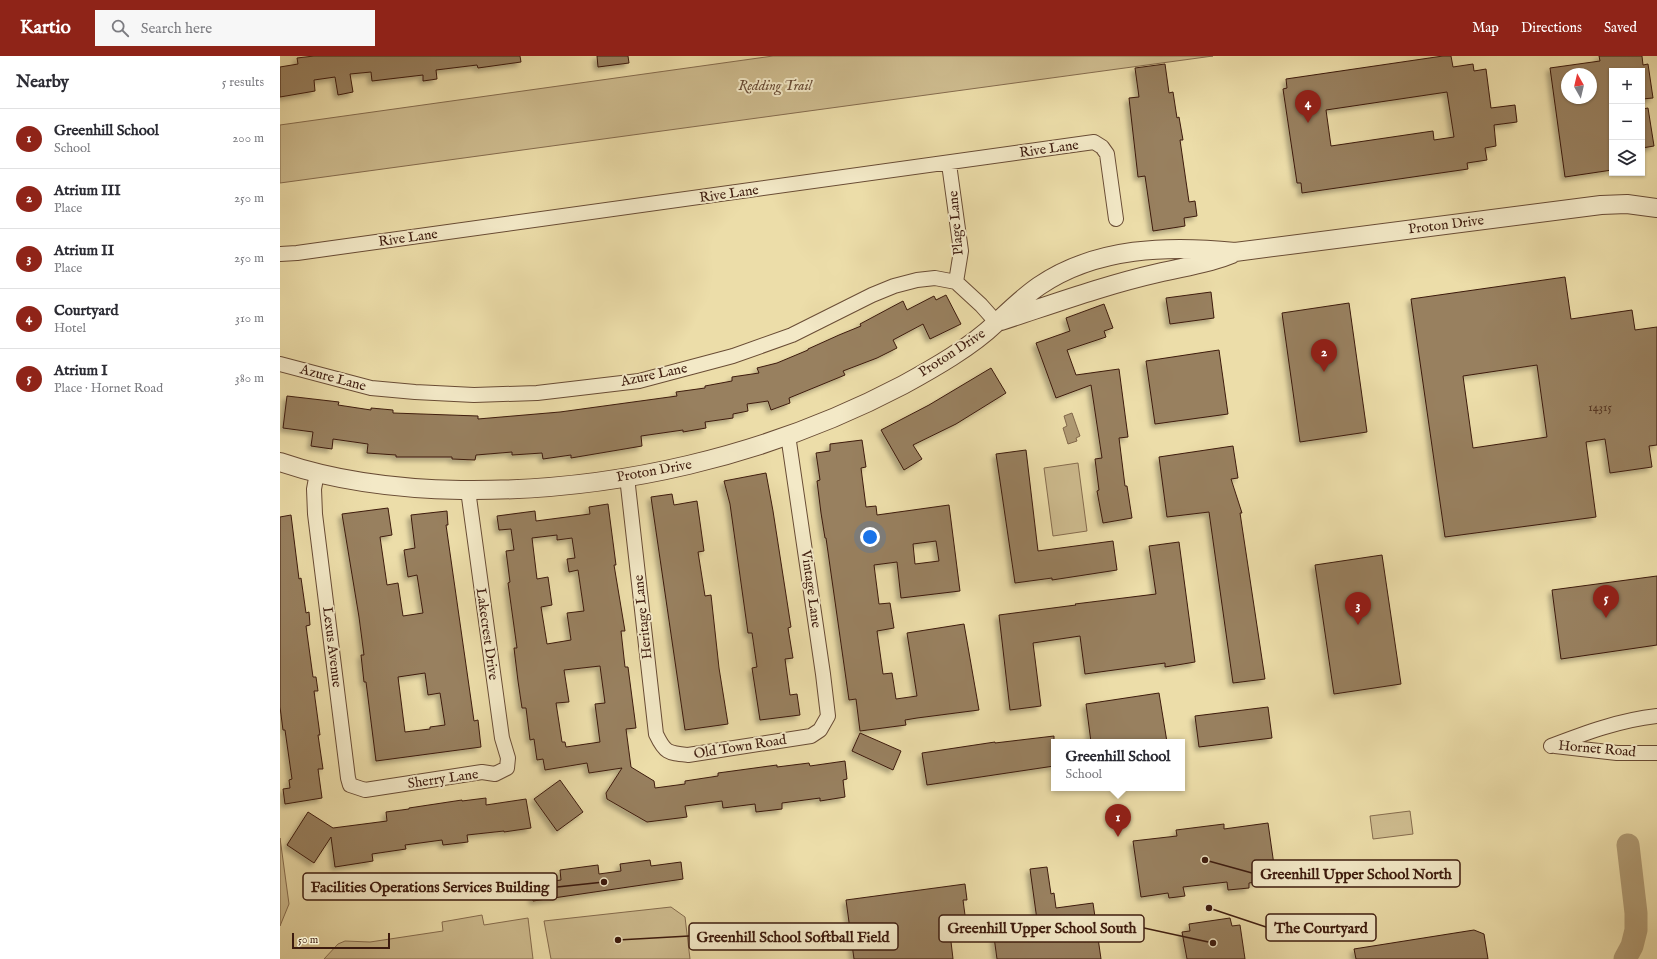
<!DOCTYPE html>
<html lang="en">
<head>
<meta charset="utf-8">
<style>
	body { margin:0; font-family:"IM FELL English",serif; background:#f7f7f7; color:#2b2b33 }
	.controls { position:absolute; right:12px; top:12px; display:grid; overflow:hidden; border-radius:0px; box-shadow:0 1px 3px #0004 }
	.controls button { width:36px; height:36px; display:grid; place-items:center; padding:0; border:0; border-bottom:1px solid #e1e1e2; background:#fff; color:#2b2b33; font:20px sans-serif }
	.compass { position:absolute; left:1281px; top:12px; width:36px; height:36px; border-radius:50%; background:#fff; box-shadow:0 1px 3px #0004; rotate:352deg }
	.scale { position:absolute; left:12px; bottom:10px; width:98px; box-sizing:border-box; padding-left:4px; border:2px solid #3d1b0e; border-top:0; font-size:11px; line-height:14px; white-space:nowrap; color:#3d1b0e; -webkit-text-stroke:3px #f3e9c7; paint-order:stroke }
	.you { position:absolute; left:590px; top:481px; width:14px; height:14px; margin:-10px; border:3px solid #fff; border-radius:50%; background:#1a73e8; box-shadow:0 0 0 6px #1a73e833 }
	.badge { display:grid; place-items:center; width:26px; height:26px; border-radius:50%; background:#8f2418; color:#fff; font-size:13px; font-weight:700 }
	.pin { position:absolute; translate:-50% -33px; filter:drop-shadow(0 1px 2px #0008) }
	.pin::after { content:''; position:absolute; top:21px; width:14px; height:12px; background:inherit; clip-path:polygon(0 0,100% 0,50% 100%) }
	.popup { position:absolute; left:771px; top:683px; width:134px; height:52px; box-sizing:border-box; display:grid; place-content:center; border-radius:0px; background:#fff; filter:drop-shadow(0 1px 3px #0005); font-size:13px; white-space:nowrap; color:#7c7c81 }
	.popup b { font-size:15px; color:#2b2b33 }
	.popup::after { content:''; position:absolute; left:50%; top:100%; margin-left:-8px; border:8px solid transparent; border-top-color:#fff }
	.list { margin:0; padding:0; list-style:none }
	h2 { display:flex; justify-content:space-between; align-items:center; height:52px; margin:0; padding:0 16px; font-size:17px }
	h2 small { font-size:13px; font-weight:400; color:#7c7c81 }
	.list li { display:grid; grid-template-columns:26px 1fr auto; gap:12px; align-items:center; box-sizing:border-box; height:60px; padding:0 16px; border-top:1px solid #e1e1e2 }
	.list b { display:block; font-size:15px; white-space:nowrap }
	.list p { margin:0; font-size:13px; white-space:nowrap; color:#7c7c81 }
	.list em { font-size:13px; font-style:normal; color:#7c7c81 }
	.icon { flex:none; width:22px; height:22px; fill:none; stroke:currentColor; stroke-width:2; stroke-linecap:round; stroke-linejoin:round }
	.map { position:relative; flex:none; width:1377px; height:903px; overflow:hidden }
	header { display:flex; align-items:center; gap:24px; box-sizing:border-box; height:56px; padding:0 20px; background:#8f2418; color:#fff }
	header strong { font-size:19px }
	nav { display:flex; gap:22px; margin-inline-start:auto; font-size:14px }
	.search { width:280px; height:36px; background:#f7f7f7; display:flex; align-items:center; gap:10px; box-sizing:border-box; padding:0 14px; border-radius:0px; color:#7c7c81; font-size:15px }
	main { display:flex }
	aside { flex:1; background:#fff }
	.map>svg:first-child { display:block }
</style>
</head>
<body>
<header>
<strong>Kartio</strong>
<div class="search"><svg class="icon" aria-label="search" viewBox="0 0 24 24"><circle cx="10" cy="10" r="6"/><path d="M15 15l6 6"/></svg>Search here</div>
<nav><a>Map</a><a>Directions</a><a>Saved</a></nav>
</header>
<main>
<aside>
<h2>Nearby<small>5 results</small></h2>
<ul class="list">
<li><span class="badge">1</span><div><b>Greenhill School</b><p>School</p></div><em>200 m</em></li>
<li><span class="badge">2</span><div><b>Atrium III</b><p>Place</p></div><em>250 m</em></li>
<li><span class="badge">3</span><div><b>Atrium II</b><p>Place</p></div><em>250 m</em></li>
<li><span class="badge">4</span><div><b>Courtyard</b><p>Hotel</p></div><em>310 m</em></li>
<li><span class="badge">5</span><div><b>Atrium I</b><p>Place · Hornet Road</p></div><em>380 m</em></li>
</ul>
</aside>
<div class="map">
<svg width="1377" height="903" viewBox="0 0 1377 903">
	<defs>
		<filter id="shadow"><feDropShadow dx="-3.5" dy="3.5" stdDeviation="2" flood-color="#0004"/></filter>
	</defs>
	<rect width="100%" height="100%" fill="#ecdda9"/>
	<filter id="stains"><feTurbulence type="fractalNoise" baseFrequency=".005" numOctaves="4"/><feColorMatrix values="0 0 0 0 .2 0 0 0 0 .09 0 0 0 0 .02 0 0 0 .5 -.17"/></filter>
	<radialGradient id="worn" r=".72"><stop offset=".6" stop-color="#630" stop-opacity="0"/><stop offset="1" stop-color="#630" stop-opacity=".3"/></radialGradient>
	<path fill="#cebc8f" stroke="#866c4e" d="M493 0H933L0 127V69Z
		M798 407 807 475 773 480 764 412Z
		M1130 755 1133 778 1093 783 1090 760Z
		M0 782 9 848 0 870Z
		M391 851 405 861 410 903H271L264 865Z
		M202 859 204 869 248 862 253 903H44L58 888 65 885 90 886 163 875 162 866Z"/>
	<path fill="#b09b74" stroke="#82684b" d="M792 357 800 380 796 382 797 385 788 388 783 372 787 370 784 360Z"/>
	<g fill="none" stroke-linecap="round" stroke-linejoin="round">
		<path stroke="#b09b74" stroke-width="23" d="M1345 903 1352 890 1356 874V857L1348 789"/>
	</g>
	<path fill="#98805f" stroke="#3d1b0e" fill-rule="evenodd" filter="url(#shadow)" d="M34 0H240L241 6 198 12 197 9 156 14 157 23 143 25V19L92 25 91 16 70 18 73 36 58 39 55 21 34 24 35 35 0 41V11L18 8 17 2Z
		M317 0H348L349 7 318 11Z
		M1163 0H1171L1173 11 1193 8 1194 15 1206 13 1211 52 1235 49 1237 66 1214 69 1216 90 1205 92 1207 104 1187 107 1188 113 1022 137 1021 127H1017L1003 33 1007 32 1006 23ZM1167 36 1174 81 1154 84 1153 75 1051 90 1046 54Z
		M1319 0H1362L1363 9 1368 8 1373 42 1362 43V15H1332V114L1285 121 1270 12 1320 5ZM1287 18H1311V42H1287Z
		M885 8 889 37 893 36 897 62 899 61 903 84H900L909 146 915 145 917 160 904 162 905 170 873 175 865 120 858 121 849 42 859 41 855 12Z
		M1368 52 1374 90 1362 92V53Z
		M1285 221 1291 263 1352 254 1355 274 1377 271V389L1369 390 1372 411 1330 417 1325 383 1306 386 1316 461 1165 481 1131 243ZM1257 309 1267 381 1193 392 1183 320Z
		M931 236 934 262 890 268 886 242Z
		M666 239 681 268 650 283 643 268 613 284 617 292 597 302 563 315 565 319 509 342 510 347 491 354 488 345 467 348 468 355 453 358V362L425 366 426 372 403 376V374L361 380 362 390 291 402V399L263 403 262 397 232 399V396L196 399 195 404 172 403V401H116V399L87 397 88 388 53 383 52 393 31 390 33 376 3 372 7 340 59 346 58 349 91 354V352L113 354V357L198 360V363L280 356 397 340 396 336 425 332V330L452 325V321L479 317 477 312 497 307 528 294V293L559 279 581 270 580 268 623 245 627 254 654 240 656 244Z
		M1069 247 1087 376 1020 386 1002 257Z
		M824 248 833 272 824 275 826 281 787 294 796 319 839 313 848 381 839 382 845 430H847L852 462 823 467 817 435 819 434 815 403 822 402 811 329 776 342 756 287 790 275 786 262Z
		M939 294 948 358 875 368 866 305Z
		M711 312 726 337 676 368 633 389 642 403 624 414 601 374 649 349Z
		M582 384 586 411 581 412 586 451 596 450 597 459 669 449 680 535 621 542 617 506 594 509 599 548 610 547 614 572 597 575 603 618 612 617 616 643 637 640 627 577 684 568 699 654 637 662 625 664 626 669 580 675 576 643 569 644 546 482H545L541 457 537 425 540 424 536 397 550 395V388ZM656 485 659 505 635 508 633 488Z
		M953 390 958 422 951 423 962 457H960L985 623 953 627 929 456 887 461 879 401Z
		M746 394 758 495 833 485 837 514 772 524V522L735 527 716 398Z
		M486 417 493 455 511 571 508 572 513 602 505 603 510 639 517 638 520 659 480 664 472 612 477 611 472 577H468L450 448 444 425Z
		M392 438 394 449 417 445 424 495 418 496 425 540 431 539 439 612 448 668 405 674 371 441Z
		M328 448 336 509H334L345 575H341L345 611H348L356 672 346 673 351 711 374 725 375 732 405 728V725L438 720V717L497 709V711L529 707 530 710 565 705 567 723 563 724 565 741 540 745V742L502 747V753L476 756 475 748 443 752 442 745 405 750 407 761 367 766 327 743 326 737 342 712 309 717 307 707 265 714 263 703 257 704 254 683 250 684 246 652H242L238 625 234 592H237L228 527 230 526 226 495 234 494 231 473 219 474 217 460 255 455 256 465 310 458 309 451ZM277 479V484L292 482 295 502 287 503 289 516 298 514 304 555 287 557 291 584 267 588 261 551 272 549 268 521 257 523 252 482ZM320 610 325 647 315 648 320 686 286 691 285 686H282L276 647 289 646 284 614Z
		M108 452 112 479 100 481 107 529 118 527 123 560 143 557 137 519 128 521 124 494 135 492 131 459 167 455 168 469H166L194 665 198 664 201 691 96 705 86 626H84L81 599H84L79 561 62 458ZM145 617 148 639 160 637 165 669 150 671V673L125 676 118 621Z
		M11 459 19 523 21 522 26 557 29 556 30 569 26 570 33 621H36L38 635H34L40 679H38L43 713H38L42 742 5 748 3 733 10 732 9 724 12 723 5 674H3L0 651V461Z
		M899 486 915 606 885 611V607L805 618 800 580 753 587 761 650 730 654 719 559 796 549 795 548 876 538 869 490Z
		M1102 499 1121 628 1054 638 1035 509Z
		M1377 520V589L1281 603 1272 534Z
		M879 637 887 686H811L806 648Z
		M988 651 992 682 919 691 915 660Z
		M580 677 621 695 613 714 572 695Z
		M774 680V710L647 729 642 697 715 686V687Z
		M280 724 303 756 277 775 254 743Z
		M206 742V749L246 743 251 772 224 776V775L187 779 188 786 163 789 162 784 125 789 126 793 92 798 93 805 55 811 51 781 34 807 7 789 28 756 53 772 107 765 106 756 129 753V752L182 744V745Z
		M988 767 996 823 969 827V832L948 834 947 826 903 831 905 840 889 842 888 837 861 841 853 785 897 780 896 774 944 768V773Z
		M370 804 371 810 401 806 403 823 253 845 250 828 281 824 280 814 318 809 319 818 341 815 340 808Z
		M767 811 771 838 774 837 776 852 813 847 821 903H717L714 881 721 880 720 869 757 864 750 813Z
		M685 828 687 844H683L687 874 670 877 673 903H574L566 844Z
		M950 862 952 870 960 869 965 903H907L902 876 910 875 909 868Z
		M1194 874 1204 878 1208 903H1076L1074 893Z"/>
	<g fill="none" stroke-linecap="round" stroke-linejoin="round">
		<defs>
			<path id="minor" d="M669 108 681 195 676 226
				M0 198 17 197 814 86 822 91 827 98 836 163
				M0 308 91 332 135 336 194 339 257 337 359 325 453 300 512 279 592 239 614 230 637 224 655 222 676 226 701 249 717 267
				M37 417 34 433 35 458 68 722 70 729 85 734 202 716 215 718 227 712 228 702 222 682 188 434
				M347 421 376 678C385 697 388 697 408 699L531 680 540 674 548 660 543 618 508 379
				M1271 690C1305 677 1340 664 1377 660
				M1275 690 1337 697H1377"/>
			<path id="tertiary" d="M721 265C773 248 825 229 878 217 903 211 928 208 952 198
				M0 406C58 426 120 433 181 434 334 436 488 400 623 329 654 312 691 291 716 267 730 254 743 241 759 230 816 191 889 189 955 196L1321 149 1347 148 1377 152"/>
		</defs>
		<use href="#minor" stroke="#694c35" stroke-width="16"/>
		<use href="#tertiary" stroke="#694c35" stroke-width="20"/>
		<use href="#minor" stroke="#f3e9c7" stroke-width="14"/>
		<use href="#tertiary" stroke="#f3e9c7" stroke-width="18"/>
	</g>
	<g text-anchor="middle" dominant-baseline="central" stroke-width="4" stroke-linejoin="round" paint-order="stroke">
		<g font-size="12" fill="#543422">
			<text x="1320" y="351">14315</text>
		</g>
		<g font-size="14" font-style="italic" fill="#684b35" stroke="#f3e9c7">
			<text x="495" y="30">Redding Trail</text>
		</g>
		<g font-size="14" fill="#3d1b0e" stroke="#f3e9c7">
			<text transform="translate(769 93) rotate(-8)">Rive Lane</text>
			<text transform="translate(449 138) rotate(-8)">Rive Lane</text>
			<text transform="translate(676 167) rotate(-95)">Plage Lane</text>
			<text transform="translate(1166 169) rotate(-7)">Proton Drive</text>
			<text transform="translate(128 182) rotate(-8)">Rive Lane</text>
			<text transform="translate(672 297) rotate(-33)">Proton Drive</text>
			<text transform="translate(374 319) rotate(-12)">Azure Lane</text>
			<text transform="translate(53 322) rotate(15)">Azure Lane</text>
			<text transform="translate(374 415) rotate(-10)">Proton Drive</text>
			<text transform="translate(531 533) rotate(82)">Vintage Lane</text>
			<text transform="translate(363 561) rotate(-96)">Heritage Lane</text>
			<text transform="translate(207 578) rotate(82)">Lakecrest Drive</text>
			<text transform="translate(52 591) rotate(83)">Lexus Avenue</text>
			<text transform="translate(460 691) rotate(-9)">Old Town Road</text>
			<text transform="translate(1317 693) rotate(5)">Hornet Road</text>
			<text transform="translate(163 723) rotate(-8)">Sherry Lane</text>
		</g>
	</g>
	<path fill="none" stroke="#3d1b0e" stroke-width="1.5" d="M925 804L972 817M324 826L277 831M929 852L986 871M933 887L864 872M338 884L409 880"/>
	<g fill="#3d1b0e" stroke="#f3e9c7" stroke-width="1.5">
		<circle cx="925" cy="804" r="4"/>
		<circle cx="324" cy="826" r="4"/>
		<circle cx="929" cy="852" r="4"/>
		<circle cx="933" cy="887" r="4"/>
		<circle cx="338" cy="884" r="4"/>
	</g>
	<g fill="#f3e9c7" stroke="#3d1b0e" stroke-width="1.5">
		<rect x="972" y="804" width="208" height="27" rx="4"/>
		<rect x="23" y="817" width="254" height="27" rx="4"/>
		<rect x="986" y="858" width="110" height="27" rx="4"/>
		<rect x="659" y="859" width="205" height="27" rx="4"/>
		<rect x="409" y="867" width="209" height="27" rx="4"/>
	</g>
	<g font-size="15" text-anchor="middle" font-weight="bold" fill="#3d1b0e">
		<text x="1076" y="823">Greenhill Upper School North</text>
		<text x="150" y="836">Facilities Operations Services Building</text>
		<text x="1041" y="877">The Courtyard</text>
		<text x="762" y="877">Greenhill Upper School South</text>
		<text x="513" y="886">Greenhill School Softball Field</text>
	</g>
	<rect width="100%" height="100%" filter="url(#stains)"/>
	<rect width="100%" height="100%" fill="url(#worn)"/>
</svg>
<div class="controls">
<button>+</button>
<button>−</button>
<button><svg class="icon" aria-label="layers" viewBox="0 0 24 24"><path d="M12 4l9 5-9 5-9-5zM3 14l9 5 9-5"/></svg></button>
</div>
<svg class="compass" viewBox="-18 -18 36 36"><path d="M0-13l5 13h-10z" fill="#e53935"/><path d="M0 13l5-13h-10z" fill="#7c7c81"/></svg>
<div class="scale">50 m</div>
<div class="you"></div>
<div class="pin badge" style="left:838px;top:781px">1</div>
<div class="popup"><b>Greenhill School</b>School</div>
<div class="pin badge" style="left:1044px;top:316px">2</div>
<div class="pin badge" style="left:1078px;top:569px">3</div>
<div class="pin badge" style="left:1028px;top:67px">4</div>
<div class="pin badge" style="left:1326px;top:562px">5</div>
</div>
</main>
</body>
</html>
